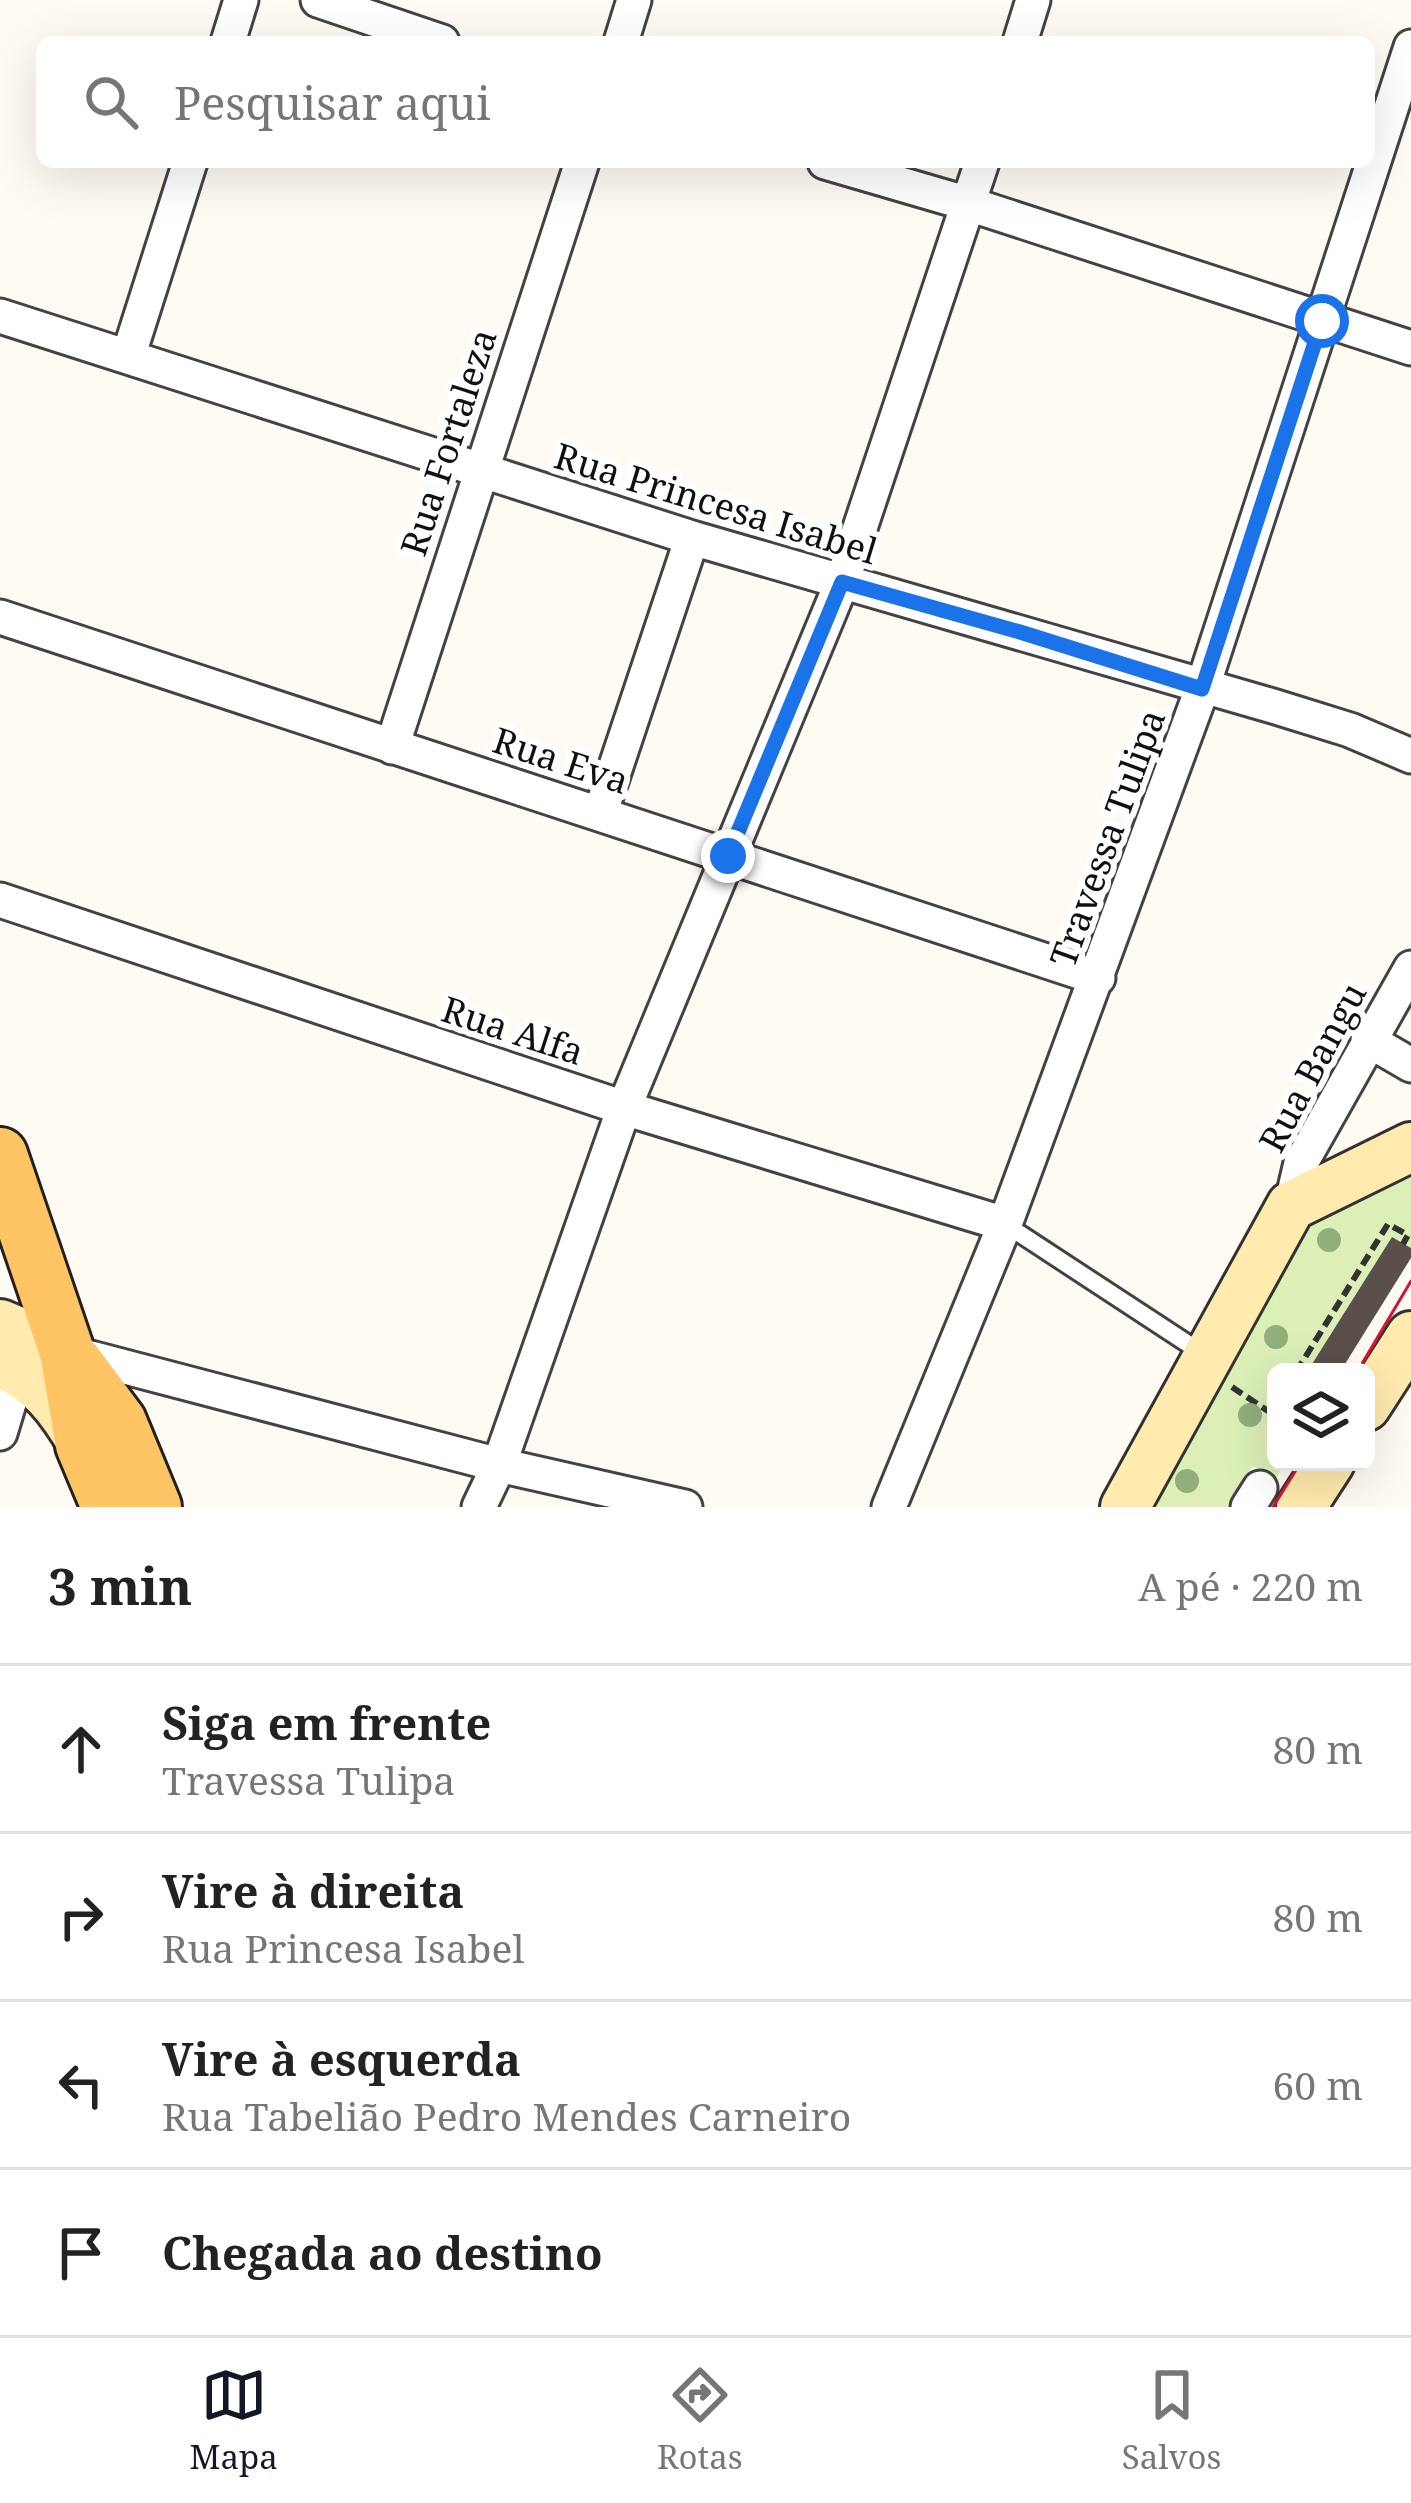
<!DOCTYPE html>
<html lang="pt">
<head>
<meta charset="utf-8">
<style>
	body { margin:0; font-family:"Noto Serif",serif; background:#f2f2f2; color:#222 }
	.controls { position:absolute; right:36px; bottom:36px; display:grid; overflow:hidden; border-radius:18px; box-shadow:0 12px 48px #0002 }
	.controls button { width:108px; height:108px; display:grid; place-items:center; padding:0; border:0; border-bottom:3px solid #e0e0e0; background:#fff; color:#222; font:60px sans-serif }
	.stop { position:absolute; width:36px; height:36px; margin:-27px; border:9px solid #1a73e8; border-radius:50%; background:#fff }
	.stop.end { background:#1a73e8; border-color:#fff; box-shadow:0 3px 12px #0008 }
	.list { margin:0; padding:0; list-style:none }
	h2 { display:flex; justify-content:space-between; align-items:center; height:156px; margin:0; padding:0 48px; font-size:51px }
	h2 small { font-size:39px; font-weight:400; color:#767676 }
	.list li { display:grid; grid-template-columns:78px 1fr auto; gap:36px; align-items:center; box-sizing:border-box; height:168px; padding:0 48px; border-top:3px solid #e0e0e0 }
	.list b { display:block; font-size:45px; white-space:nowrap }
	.list p { margin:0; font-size:39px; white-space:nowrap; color:#767676 }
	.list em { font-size:39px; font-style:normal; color:#767676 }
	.icon { flex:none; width:66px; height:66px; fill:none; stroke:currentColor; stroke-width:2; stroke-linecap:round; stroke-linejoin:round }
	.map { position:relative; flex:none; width:1411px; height:1507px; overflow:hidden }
	.search { position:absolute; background:#fff; box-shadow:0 12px 48px #0002; left:36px; right:36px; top:36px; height:132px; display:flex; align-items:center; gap:30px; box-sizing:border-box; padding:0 42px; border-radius:18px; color:#767676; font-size:45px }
	.sheet { height:828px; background:#fff }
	nav { display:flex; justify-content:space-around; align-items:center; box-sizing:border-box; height:168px; border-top:3px solid #e0e0e0; background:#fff; font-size:33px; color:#767676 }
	nav a { display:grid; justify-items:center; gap:6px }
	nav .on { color:#111827 }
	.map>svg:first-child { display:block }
</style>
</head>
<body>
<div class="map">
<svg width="1411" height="1507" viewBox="0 0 1411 1507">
	<rect width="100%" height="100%" fill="#fffbf3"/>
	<path fill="#dbefb7" d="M1411 1164V1248L1392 1237 1307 1372H1276V1462H1286L1276 1479 1253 1466 1227 1507H1132L1295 1217Z"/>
	<path fill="#5a4f4b" d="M1392 1237 1411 1248V1258L1340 1372H1307Z"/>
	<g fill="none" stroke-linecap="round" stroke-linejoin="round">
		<defs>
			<path id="lane" d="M1005 1224 1205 1355"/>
			<path id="street" d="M318 0 442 42
				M228 42 241 0
				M621 42 634 0
				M1020 42 1033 0
				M825 162 969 204 1411 348
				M0 316 692 538 1276 707 1350 730 1411 756
				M128 357 190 162
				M0 617 1098 978
				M392 747 582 162
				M600 814 692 538
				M0 900 624 1108 1005 1224
				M1368 1040 1411 1065
				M1291 1206 1301 1163 1411 968
				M68 1352 499 1465 685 1507
				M0 1433 19 1370
				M479 1507 499 1465 624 1108 842 582 982 162
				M889 1507 1005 1224 1202 689 1411 47
				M1248 1507 1260 1488"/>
			<path id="secondary" d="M0 1324 67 1352
				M0 1363C39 1377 63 1410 83 1445
				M1366 1406 1411 1336
				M1125 1507 1291 1206 1411 1147
				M1301 1507 1330 1462"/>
			<path id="primary" d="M0 1155 67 1352 83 1445 109 1507
				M75 1363 119 1422 154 1507"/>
		</defs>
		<use href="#lane" stroke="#434343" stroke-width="22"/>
		<use href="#street" stroke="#434343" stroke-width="39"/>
		<use href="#secondary" stroke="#323232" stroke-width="54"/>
		<use href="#primary" stroke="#212121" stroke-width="60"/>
		<path stroke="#323232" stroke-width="6" stroke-dasharray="12 6" stroke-linecap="butt" d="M1296 1372 1388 1224 1408 1235 1403 1244
			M1232 1387 1271 1413 1276 1404"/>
		<use href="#lane" stroke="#fff" stroke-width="16"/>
		<use href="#street" stroke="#fff" stroke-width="33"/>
		<use href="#secondary" stroke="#ffebae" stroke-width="48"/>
		<use href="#primary" stroke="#ffc463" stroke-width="54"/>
		<path stroke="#d11738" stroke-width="3" d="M1357 1372 1411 1281
			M1273 1507 1301 1462"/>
	</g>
	<g fill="#90af7a">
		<circle cx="1329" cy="1240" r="12"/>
		<circle cx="1276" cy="1337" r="12"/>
		<circle cx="1250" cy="1415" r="12"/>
		<circle cx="1187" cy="1481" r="12"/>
	</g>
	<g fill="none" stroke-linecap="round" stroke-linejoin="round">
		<path stroke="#1a73e8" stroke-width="15" d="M728 856 842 582 1020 632 1202 689 1322 321"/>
	</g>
	<g text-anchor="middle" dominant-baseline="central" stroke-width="12" stroke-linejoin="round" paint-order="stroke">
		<g font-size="36" fill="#101010" stroke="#fff">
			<text transform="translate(448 442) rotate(-72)">Rua Fortaleza</text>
			<text transform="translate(716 503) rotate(17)">Rua Princesa Isabel</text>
			<text transform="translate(561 760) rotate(18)">Rua Eva</text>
			<text transform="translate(1107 838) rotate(-70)">Travessa Tulipa</text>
			<text transform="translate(513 1030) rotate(18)">Rua Alfa</text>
			<text transform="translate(1312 1067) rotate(-62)">Rua Bangu</text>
		</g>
	</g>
</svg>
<div class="controls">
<button><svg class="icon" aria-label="layers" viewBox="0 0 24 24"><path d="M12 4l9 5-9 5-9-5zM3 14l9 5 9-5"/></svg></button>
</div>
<div class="stop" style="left:1322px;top:321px"></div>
<div class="stop end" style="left:728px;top:856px"></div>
<div class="search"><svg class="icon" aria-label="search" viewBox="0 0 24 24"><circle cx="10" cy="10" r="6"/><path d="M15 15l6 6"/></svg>Pesquisar aqui</div>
</div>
<section class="sheet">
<h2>3 min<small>A pé · 220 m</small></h2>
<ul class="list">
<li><svg class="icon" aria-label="ahead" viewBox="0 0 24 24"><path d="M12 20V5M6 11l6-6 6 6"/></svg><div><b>Siga em frente</b><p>Travessa Tulipa</p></div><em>80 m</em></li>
<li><svg class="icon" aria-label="right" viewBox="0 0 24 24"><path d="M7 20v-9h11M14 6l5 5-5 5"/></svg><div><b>Vire à direita</b><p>Rua Princesa Isabel</p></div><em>80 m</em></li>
<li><svg class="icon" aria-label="left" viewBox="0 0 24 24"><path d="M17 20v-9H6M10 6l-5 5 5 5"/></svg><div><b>Vire à esquerda</b><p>Rua Tabelião Pedro Mendes Carneiro</p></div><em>60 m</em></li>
<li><svg class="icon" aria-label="arrive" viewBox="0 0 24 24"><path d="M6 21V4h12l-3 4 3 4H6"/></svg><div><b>Chegada ao destino</b></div></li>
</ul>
</section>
<nav>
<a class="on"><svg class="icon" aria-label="map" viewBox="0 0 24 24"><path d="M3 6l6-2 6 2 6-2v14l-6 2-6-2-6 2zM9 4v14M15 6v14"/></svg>Mapa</a>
<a><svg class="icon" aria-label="directions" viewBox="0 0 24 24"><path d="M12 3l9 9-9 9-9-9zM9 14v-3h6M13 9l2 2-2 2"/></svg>Rotas</a>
<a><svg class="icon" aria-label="saved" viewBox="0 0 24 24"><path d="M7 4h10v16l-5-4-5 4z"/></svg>Salvos</a>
</nav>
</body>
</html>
